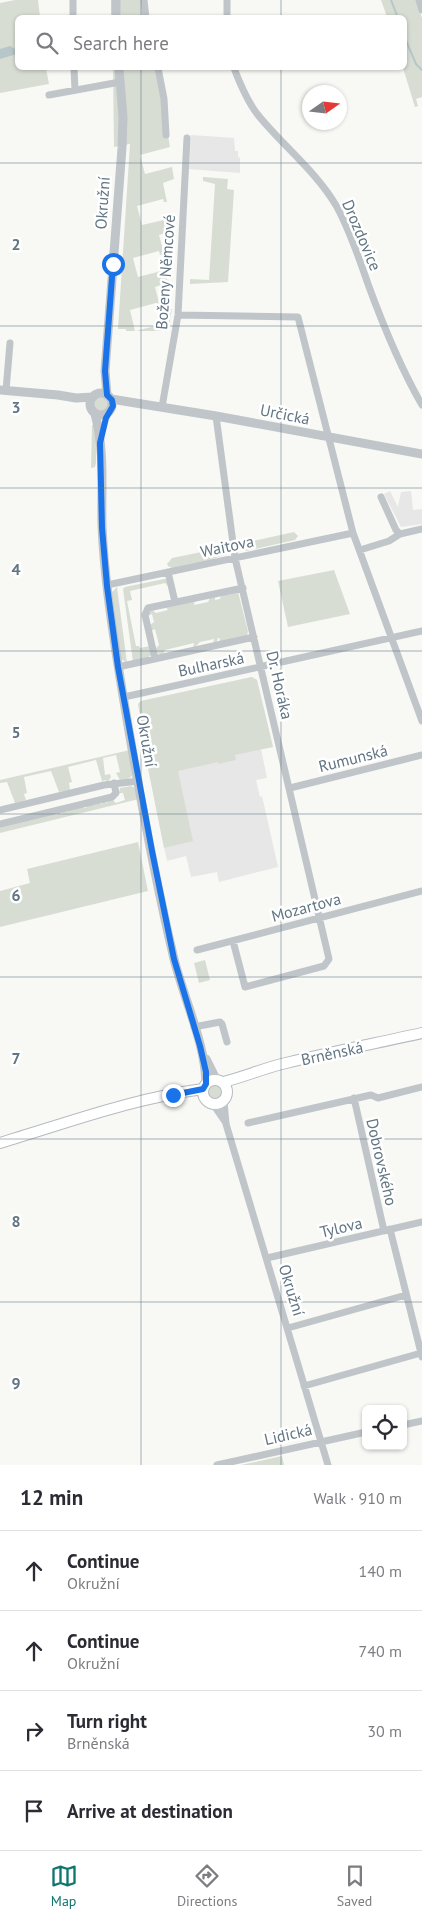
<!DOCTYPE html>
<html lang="en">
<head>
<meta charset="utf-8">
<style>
	body { margin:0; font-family:"PT Sans",sans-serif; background:#f7f7f7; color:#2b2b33 }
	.controls { position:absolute; right:15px; bottom:15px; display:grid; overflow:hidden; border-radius:8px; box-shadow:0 1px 4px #0004 }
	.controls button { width:45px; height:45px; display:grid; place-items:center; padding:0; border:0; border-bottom:1px solid #e1e1e2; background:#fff; color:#2b2b33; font:25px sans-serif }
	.compass { position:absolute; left:302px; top:85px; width:45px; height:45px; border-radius:50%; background:#fff; box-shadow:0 1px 4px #0004; rotate:76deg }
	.stop { position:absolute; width:15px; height:15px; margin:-11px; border:4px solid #1a73e8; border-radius:50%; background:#fff }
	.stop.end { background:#1a73e8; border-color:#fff; box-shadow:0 1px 5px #0008 }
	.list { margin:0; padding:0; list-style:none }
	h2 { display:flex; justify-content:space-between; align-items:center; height:65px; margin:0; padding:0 20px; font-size:21px }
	h2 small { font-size:16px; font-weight:400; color:#7c7c81 }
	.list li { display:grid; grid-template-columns:32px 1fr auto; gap:15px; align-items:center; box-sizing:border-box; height:80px; padding:0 20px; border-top:1px solid #e1e1e2 }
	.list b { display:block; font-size:19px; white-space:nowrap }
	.list p { margin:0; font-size:16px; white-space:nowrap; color:#7c7c81 }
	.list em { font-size:16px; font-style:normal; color:#7c7c81 }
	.icon { flex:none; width:28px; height:28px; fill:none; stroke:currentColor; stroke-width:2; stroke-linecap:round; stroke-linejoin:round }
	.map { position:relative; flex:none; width:422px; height:1465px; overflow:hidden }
	.search { position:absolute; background:#fff; box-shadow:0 1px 4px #0004; left:15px; right:15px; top:15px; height:55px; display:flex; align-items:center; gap:12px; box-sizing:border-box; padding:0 18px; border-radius:8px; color:#7c7c81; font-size:19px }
	.sheet { height:385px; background:#fff }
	nav { display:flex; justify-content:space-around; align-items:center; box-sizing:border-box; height:70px; border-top:1px solid #e1e1e2; background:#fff; font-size:14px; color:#7c7c81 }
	nav a { display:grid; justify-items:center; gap:2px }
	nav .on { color:#0f766e }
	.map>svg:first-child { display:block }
</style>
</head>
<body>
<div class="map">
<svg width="422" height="1465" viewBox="0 0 422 1465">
	<rect width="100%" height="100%" fill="#f8f8f5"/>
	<path fill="#e6e7e6" d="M191 135 234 138 235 151H238V157L240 158V173L189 169Z
		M390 491 398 507 401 492 411 491 413 510 422 509V524L401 527 384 494Z
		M252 677 257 680 273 747 261 749 267 778 256 780 260 797 262 796 278 867 219 882 217 872 191 877 186 856 167 861 147 763 148 755 138 704 141 701Z"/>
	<path fill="#d8ddd4" d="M15 0H38L40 17 18 18V68H46L49 84 0 93V3Z
		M111 0H142L144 17 111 18Z
		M381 0H416L422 18V97L416 99 418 106 415 107 403 68H404V18L387 17Z
		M113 68H156L170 147 140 155 145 174 172 167 174 179 163 183 167 202H164L163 199 137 206 142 225 168 219 171 231 159 235 164 254 160 255 159 251 133 258 138 277 165 270 168 283 155 287 160 306H157L156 303 130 310 135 331H126V329H118L130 144 114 147Z
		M203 177 228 179 227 189 234 190 228 282 190 284V279L209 280 215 184 203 181Z
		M172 309 168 331H136L163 324 161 312Z
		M94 404a7 7 0 1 1 14 0a7 7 0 1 1-14 0Z
		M92 425H96V463L95 467 91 468Z
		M294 532 298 536 295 540 246 551 241 550 240 547 244 543Z
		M226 547H228L230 553 210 560 172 568 168 566 167 564 172 558Z
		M334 570 350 614 288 627 278 581Z
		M169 578 168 586 165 583 130 591 132 600 127 601 136 646H139L140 648 150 646 151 648 149 649 151 654 149 657 133 662 123 589 125 587Z
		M117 587 127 663 121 659 112 592Z
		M238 592 248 631 247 636 219 643 220 638H218L216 644H213L214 639 200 642 193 649 194 643 165 650 163 655 157 653 155 649 159 645 155 629 151 631 150 625 154 622 152 614 148 616 151 609 156 613 168 610 165 606 195 599 194 605 208 602 211 596 215 595V600L220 599 221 594Z
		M252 677 257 680 273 747 235 755 236 760 218 764V762L178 771 193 841 164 848 147 763 148 755 138 704 141 701Z
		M130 750 132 776 128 779 120 780 116 773 120 772 116 755 103 758 105 775 110 774 111 777 107 783 106 780 102 781 96 760 68 767 72 782 69 783 70 790 59 792 51 771 24 777 27 793 24 794 26 800 15 803 7 782 0 783V780Z
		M131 786 135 788 139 799 0 833V826L52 814 57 815 58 812 62 814 63 811 68 812V810L81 807 86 808 87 805H96L97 803 102 804 103 801 107 803 108 800H113L116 803 125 800 123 793H119L120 788Z
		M138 842 148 891 0 927V891L30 883 27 869Z
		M205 960 210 980 199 983 194 963Z
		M208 1092a7 7 0 1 1 14 0a7 7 0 1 1-14 0Z
		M282 1456 284 1465H241Z"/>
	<path fill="#b7c6c9" d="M10 46 17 50V54L0 59V49Z"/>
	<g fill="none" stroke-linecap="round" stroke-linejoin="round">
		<path stroke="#b7c6c9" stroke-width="2" d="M391 0 398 18
			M404 36 416 64 422 70"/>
		<defs>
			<path id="secondary" d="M203 1092a12 12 0 1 1 24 0a12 12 0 1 1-24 0Z
				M223 1082C244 1077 264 1068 286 1063 331 1052 377 1043 422 1033
				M0 1143C67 1123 134 1098 203 1089"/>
		</defs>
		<use href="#secondary" stroke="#b5bbc0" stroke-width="12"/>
		<path stroke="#c0c5c9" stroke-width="7" d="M144 0 146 18
			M227 0V18
			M419 0 422 10
			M73 18V0
			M74 68 75 90
			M158 68 164 99 166 135
			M234 68C240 84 247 101 258 115 283 146 316 171 337 207 350 231 359 258 368 284 383 325 400 367 422 405
			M49 95 120 82
			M178 315 298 317 353 533 422 721
			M6 390 10 343
			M162 407 178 315 187 138
			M216 416 235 558 329 959 324 966 245 987 233 941
			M381 497 396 530 400 534
			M360 550 389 541 400 534 422 529
			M168 572 175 602
			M107 585 353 533
			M155 659 145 615 148 608 243 588
			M118 667 254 637
			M124 697 422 631
			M290 788 422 755
			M0 810 104 785 139 781
			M0 824 112 797 116 793 114 783
			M197 950 422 891
			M194 1027 220 1022 222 1024 227 1042
			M354 1098 384 1231
			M224 1101 226 1124 328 1465
			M213 1104 226 1123
			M248 1123 371 1095 378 1098 422 1087
			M390 1229 422 1357
			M267 1258 422 1222
			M288 1328 406 1295
			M304 1386 421 1353
			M403 1425 422 1421
			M217 1465 366 1432"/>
		<path stroke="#c0c5c9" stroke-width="9" d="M116 0V18
			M0 390 58 395 76 398 93 397
			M90 404a11 11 0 1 1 22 0a11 11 0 1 1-22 0Z
			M107 395 105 371 122 148 123 117 119 68
			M111 399 216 416 422 454
			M95 414C105 450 101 489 102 526 104 573 111 619 118 665 134 764 151 862 174 959 184 999 205 1043 206 1083
			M206 1059 216 1079"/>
		<use href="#secondary" stroke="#fff" stroke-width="10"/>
	</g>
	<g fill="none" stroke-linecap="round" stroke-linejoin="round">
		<path stroke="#1a73e8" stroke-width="6" d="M113 264 105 371 107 395 112 400 113 406 106 418 100 443 102 528 107 586 118 667 152 851 174 959 200 1046 206 1072V1084L203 1089 173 1095"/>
	</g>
	<path fill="none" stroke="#617582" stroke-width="1" stroke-opacity="0.55" d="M141 0V18M281 0V18M141 68V1465M281 68V1465M0 163H422M0 326H422M0 488H422M0 651H422M0 814H422M0 977H422M0 1139H422M0 1302H422"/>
	<g text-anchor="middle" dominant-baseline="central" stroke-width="5" stroke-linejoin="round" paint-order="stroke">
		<g font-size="16" fill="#617582" stroke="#fff">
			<text transform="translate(102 203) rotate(-86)">Okružní</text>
			<text transform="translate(362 235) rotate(67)">Drozdovice</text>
			<text transform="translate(165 272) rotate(-86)">Boženy Němcové</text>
			<text transform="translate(285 414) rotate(11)">Určická</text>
			<text transform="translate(227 546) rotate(-12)">Waitova</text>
			<text transform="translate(211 664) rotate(-12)">Bulharská</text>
			<text transform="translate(280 685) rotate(77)">Dr. Horáka</text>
			<text transform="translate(147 741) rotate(80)">Okružní</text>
			<text transform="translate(353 758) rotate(-14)">Rumunská</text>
			<text transform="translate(306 907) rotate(-15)">Mozartova</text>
			<text transform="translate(332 1053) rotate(-12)">Brněnská</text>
			<text transform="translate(382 1162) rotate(77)">Dobrovského</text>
			<text transform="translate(341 1227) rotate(-13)">Tylova</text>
			<text transform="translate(292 1290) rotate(73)">Okružní</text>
			<text transform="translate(288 1434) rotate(-13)">Lidická</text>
		</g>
	</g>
	<g font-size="16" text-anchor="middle" font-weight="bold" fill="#617582" stroke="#fff" stroke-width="5" stroke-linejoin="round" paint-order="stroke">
		<text x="16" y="250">2</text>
		<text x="16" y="413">3</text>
		<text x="16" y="575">4</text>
		<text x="16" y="738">5</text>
		<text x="16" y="901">6</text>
		<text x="16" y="1064">7</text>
		<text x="16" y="1227">8</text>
		<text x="16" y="1389">9</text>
	</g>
</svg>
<div class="controls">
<button><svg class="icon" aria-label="locate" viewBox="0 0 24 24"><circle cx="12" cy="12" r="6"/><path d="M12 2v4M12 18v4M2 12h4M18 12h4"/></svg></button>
</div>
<svg class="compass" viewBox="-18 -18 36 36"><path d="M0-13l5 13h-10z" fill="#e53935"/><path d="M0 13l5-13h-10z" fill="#7c7c81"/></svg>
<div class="stop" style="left:113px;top:264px"></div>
<div class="stop end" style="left:173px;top:1095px"></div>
<div class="search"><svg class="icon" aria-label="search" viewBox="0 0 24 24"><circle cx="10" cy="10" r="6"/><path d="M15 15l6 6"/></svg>Search here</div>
</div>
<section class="sheet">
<h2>12 min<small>Walk · 910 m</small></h2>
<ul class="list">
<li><svg class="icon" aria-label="ahead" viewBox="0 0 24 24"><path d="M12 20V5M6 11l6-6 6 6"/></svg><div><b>Continue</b><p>Okružní</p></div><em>140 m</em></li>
<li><svg class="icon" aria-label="ahead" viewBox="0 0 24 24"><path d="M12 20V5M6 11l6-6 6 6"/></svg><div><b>Continue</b><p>Okružní</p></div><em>740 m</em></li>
<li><svg class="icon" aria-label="right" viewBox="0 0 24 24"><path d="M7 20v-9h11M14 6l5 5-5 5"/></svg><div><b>Turn right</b><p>Brněnská</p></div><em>30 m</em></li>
<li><svg class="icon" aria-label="arrive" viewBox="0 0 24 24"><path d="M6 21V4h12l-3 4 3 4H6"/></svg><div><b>Arrive at destination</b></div></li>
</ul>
</section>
<nav>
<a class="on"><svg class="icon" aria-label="map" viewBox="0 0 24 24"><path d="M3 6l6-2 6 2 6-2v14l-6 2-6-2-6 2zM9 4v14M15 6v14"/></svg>Map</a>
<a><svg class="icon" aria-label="directions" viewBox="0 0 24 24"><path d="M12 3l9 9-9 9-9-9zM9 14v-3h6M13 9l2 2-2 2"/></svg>Directions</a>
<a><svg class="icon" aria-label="saved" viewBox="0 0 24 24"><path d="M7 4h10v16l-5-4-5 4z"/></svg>Saved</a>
</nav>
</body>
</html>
